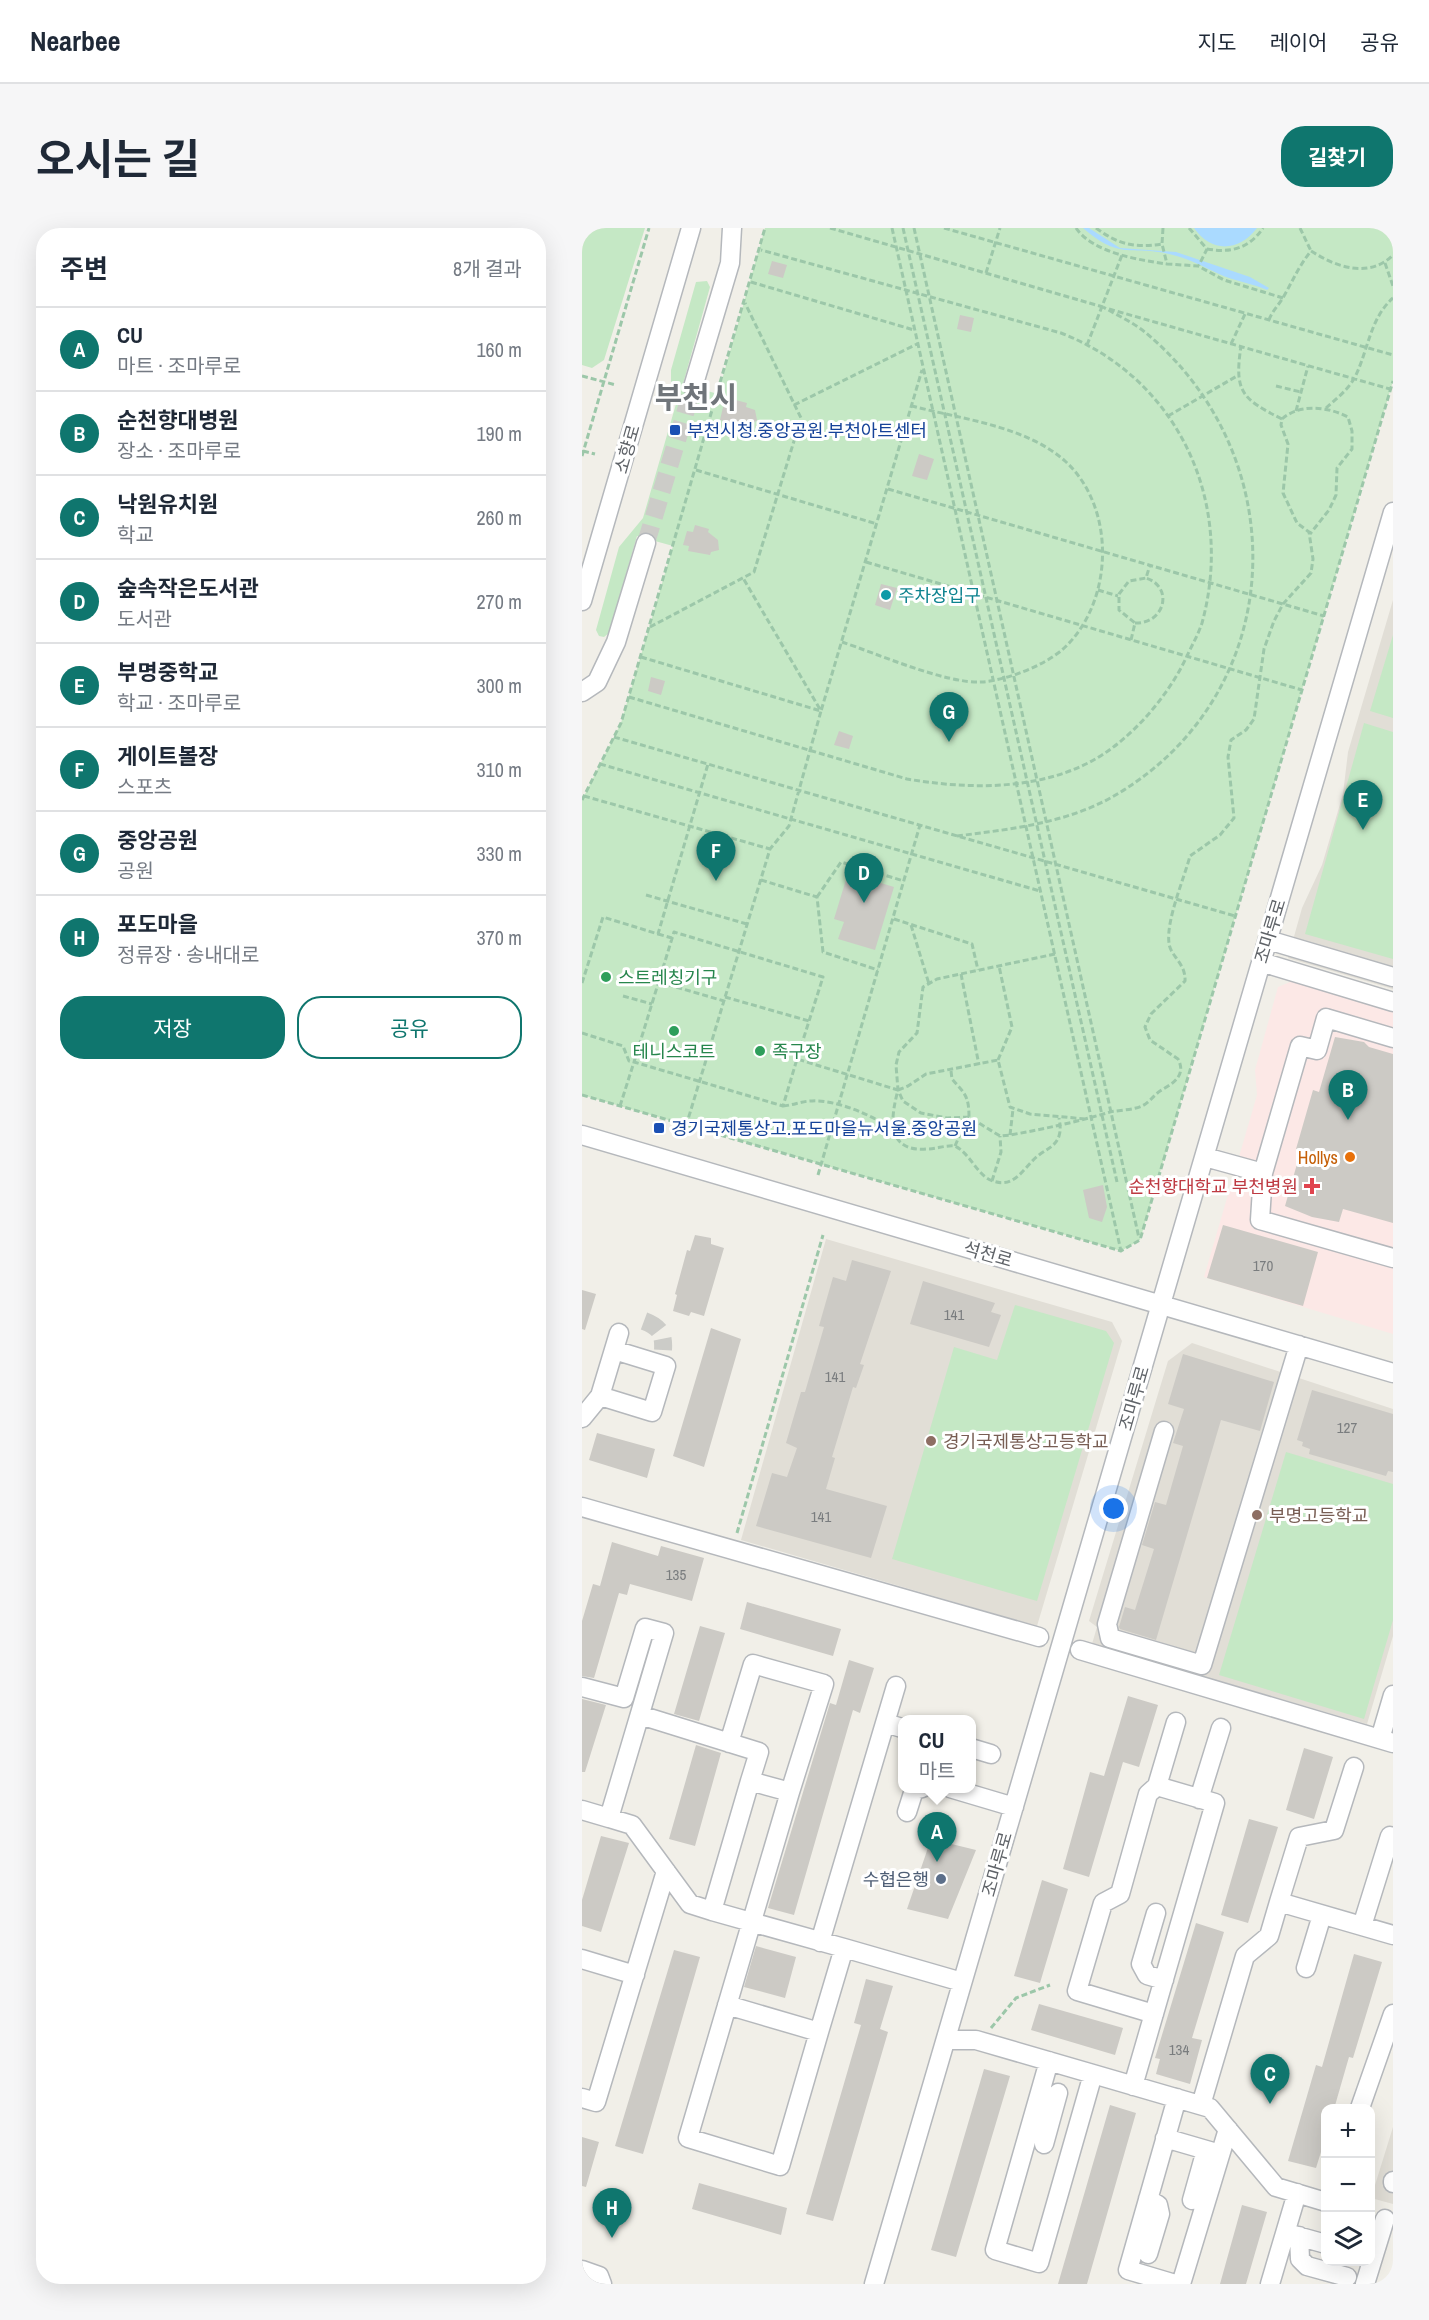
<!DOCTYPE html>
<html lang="ko">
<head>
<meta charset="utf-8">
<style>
	body { margin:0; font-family:"Archivo Narrow","Noto Sans KR",sans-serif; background:#f6f6f7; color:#1f2937 }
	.controls { position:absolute; right:18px; bottom:18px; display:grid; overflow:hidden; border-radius:12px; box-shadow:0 6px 24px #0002 }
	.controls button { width:54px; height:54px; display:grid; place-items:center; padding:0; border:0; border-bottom:2px solid #e0e1e3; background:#fff; color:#1f2937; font:30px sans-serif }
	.you { position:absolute; left:532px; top:1281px; width:21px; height:21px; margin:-15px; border:4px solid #fff; border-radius:50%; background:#1a73e8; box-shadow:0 0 0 9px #1a73e833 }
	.badge { display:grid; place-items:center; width:39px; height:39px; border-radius:50%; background:#0f766e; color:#fff; font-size:20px; font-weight:700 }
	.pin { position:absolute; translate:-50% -50px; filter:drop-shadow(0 2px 3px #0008) }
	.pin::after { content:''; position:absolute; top:32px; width:21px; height:18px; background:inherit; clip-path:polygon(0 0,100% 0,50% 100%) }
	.popup { position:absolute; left:316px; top:1487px; width:78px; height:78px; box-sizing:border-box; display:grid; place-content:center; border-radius:12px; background:#fff; filter:drop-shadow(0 2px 4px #0005); font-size:20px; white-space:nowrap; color:#747a83 }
	.popup b { font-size:22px; color:#1f2937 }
	.popup::after { content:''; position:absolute; left:50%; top:100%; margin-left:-12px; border:12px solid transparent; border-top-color:#fff }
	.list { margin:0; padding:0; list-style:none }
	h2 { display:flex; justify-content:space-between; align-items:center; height:78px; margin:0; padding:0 24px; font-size:26px }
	h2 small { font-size:20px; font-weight:400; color:#747a83 }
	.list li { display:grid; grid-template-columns:39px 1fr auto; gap:18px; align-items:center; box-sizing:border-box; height:84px; padding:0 24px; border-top:2px solid #e0e1e3 }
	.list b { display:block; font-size:22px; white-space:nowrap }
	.list p { margin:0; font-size:20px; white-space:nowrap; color:#747a83 }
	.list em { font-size:20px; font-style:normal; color:#747a83 }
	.actions { display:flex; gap:12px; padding:18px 24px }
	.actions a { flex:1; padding:14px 0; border:2px solid #0f766e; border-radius:24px; text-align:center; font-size:21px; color:#0f766e }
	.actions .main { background:#0f766e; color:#fff }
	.icon { flex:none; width:33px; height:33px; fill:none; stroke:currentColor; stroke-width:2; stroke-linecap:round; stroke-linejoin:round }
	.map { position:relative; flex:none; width:811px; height:2056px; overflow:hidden; border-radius:24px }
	header { display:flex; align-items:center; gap:36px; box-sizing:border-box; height:84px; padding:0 30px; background:#fff; border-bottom:2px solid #e0e1e3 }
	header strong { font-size:28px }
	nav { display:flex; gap:33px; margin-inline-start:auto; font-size:21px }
	.intro { display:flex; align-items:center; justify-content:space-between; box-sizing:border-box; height:144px; padding:0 36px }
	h1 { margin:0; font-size:42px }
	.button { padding:15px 27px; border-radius:24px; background:#0f766e; color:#fff; font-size:21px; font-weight:700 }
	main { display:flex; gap:36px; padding:0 36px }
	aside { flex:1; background:#fff; border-radius:24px; box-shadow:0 6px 24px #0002 }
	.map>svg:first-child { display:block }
</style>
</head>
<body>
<header>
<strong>Nearbee</strong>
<nav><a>지도</a><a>레이어</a><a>공유</a></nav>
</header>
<div class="intro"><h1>오시는 길</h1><a class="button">길찾기</a></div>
<main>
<aside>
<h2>주변<small>8개 결과</small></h2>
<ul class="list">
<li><span class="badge">A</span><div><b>CU</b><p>마트 · 조마루로</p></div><em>160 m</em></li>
<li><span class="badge">B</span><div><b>순천향대병원</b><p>장소 · 조마루로</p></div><em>190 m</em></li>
<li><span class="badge">C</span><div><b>낙원유치원</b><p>학교</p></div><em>260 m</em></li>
<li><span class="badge">D</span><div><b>숲속작은도서관</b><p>도서관</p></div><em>270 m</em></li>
<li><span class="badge">E</span><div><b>부명중학교</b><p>학교 · 조마루로</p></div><em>300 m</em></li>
<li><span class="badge">F</span><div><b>게이트볼장</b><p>스포츠</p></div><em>310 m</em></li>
<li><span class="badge">G</span><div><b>중앙공원</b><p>공원</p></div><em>330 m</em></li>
<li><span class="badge">H</span><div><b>포도마을</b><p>정류장 · 송내대로</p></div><em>370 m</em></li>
</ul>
<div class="actions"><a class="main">저장</a><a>공유</a></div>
</aside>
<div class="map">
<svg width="811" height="2056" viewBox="0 0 811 2056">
	<rect width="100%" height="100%" fill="#f1efe8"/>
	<path fill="#e1ded6" d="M811 372V761L706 730 720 680 740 637 761 566 766 524Z
		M244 1011 530 1094 540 1113 455 1398 159 1312Z
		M610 1115 811 1181V1408L785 1496 510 1416 515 1399 507 1393 586 1133Z
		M811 1899V1976L789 1970Z"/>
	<path fill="#fce8e6" d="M713 752 811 782V1106L622 1049 675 867 673 842 696 759Z"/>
	<path fill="#c5e8c5" d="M0 0H63L22 132 10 140 0 137Z
		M183 0H811V153L558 1012 539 1023 0 867V572L39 495 91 318 55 308 27 405 22 409 17 408 14 402 37 319 61 290 94 176 89 156V142L114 54 125 53 128 59 101 156 136 166Z
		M811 407V490L788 483Z
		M782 495 811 504V731L723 706Z
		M433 1077 524 1103 532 1115 455 1373 310 1331 372 1119 415 1132Z
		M704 1224 811 1256V1392L782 1491 637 1447Z"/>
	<path fill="#aadaff" d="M501 0H507L538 20 594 24 668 49 687 60 685 62C669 55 652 53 637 46 622 39 608 31 591 27 550 16 540 34 501 0Z
		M612 0H675C657 24 629 25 612 0Z"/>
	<path fill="#cccac5" d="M190 33 205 37 201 50 186 46Z
		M378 87 392 90 389 104 375 101Z
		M150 171 165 175 164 179 173 182 175 192 163 202 142 197 143 193 138 192 141 179 147 180Z
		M337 226 352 231 345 252 330 248Z
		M113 297 127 301 126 304 136 312 137 322 129 324 128 327 106 323 107 318 101 317 105 303 111 304Z
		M299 356 315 360 308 382 293 377Z
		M69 449 83 453 79 467 66 463Z
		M257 503 271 508 267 521 252 517Z
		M266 645 312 659 293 722 256 711 262 694 252 691Z
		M753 809 782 814 787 819 811 826V995L761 981 757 994 730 989 703 978 719 922 714 921 731 862 737 864Z
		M521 957 525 979 520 994 507 990 501 962Z
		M641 997 736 1024 721 1078 625 1050Z
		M113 1007 129 1010V1016L142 1020 122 1088 109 1084 107 1088 91 1083 95 1067 93 1066 105 1022 108 1023Z
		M270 1032 309 1043 278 1136 282 1137 274 1160 271 1159 250 1229 253 1230 244 1261 305 1278 289 1330 174 1298 190 1245 205 1249 215 1220 204 1215 219 1164H223L242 1099 237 1098 251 1049 264 1053Z
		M341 1053 413 1075 409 1084 419 1087 407 1119 328 1096Z
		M0 1062 14 1066 3 1102 0 1101Z
		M129 1100 159 1111 122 1239 91 1228Z
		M601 1126 692 1154 678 1203 639 1192 574 1412 538 1401 537 1399 543 1379 553 1382 572 1321 560 1317 573 1274 584 1277 601 1218 591 1215 602 1181 586 1176Z
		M730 1162 811 1186V1244L806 1243 804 1248 727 1226 728 1221 720 1218 721 1214 715 1212Z
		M15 1205 73 1221 65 1250 7 1232Z
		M30 1314 76 1328 79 1318 122 1330 110 1373 48 1356 45 1367 37 1365 12 1450 0 1448V1393L11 1356 18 1358Z
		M165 1374 259 1401 251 1428 158 1401Z
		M118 1398 143 1405 117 1493 92 1486Z
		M267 1432 292 1440 278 1485 271 1482 212 1687 186 1680 248 1475 254 1477Z
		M546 1468 576 1477 557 1539 541 1534 507 1649 481 1641 508 1544 522 1548Z
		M0 1471 24 1477 3 1544H0Z
		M114 1517 139 1525 113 1618 87 1611Z
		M722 1520 751 1529 732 1591 704 1582Z
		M667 1591 696 1599 666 1695 639 1687Z
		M19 1608 47 1615 19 1704 0 1698V1672Z
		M349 1611 394 1622 366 1691 325 1681Z
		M460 1652 486 1661 458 1755 432 1748Z
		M614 1695 642 1704 610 1810 620 1812 608 1856 574 1846 578 1831 573 1830Z
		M174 1718 214 1729 203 1770 162 1759Z
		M92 1722 118 1729 61 1926 33 1918Z
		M772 1726 800 1734 771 1830 767 1829 752 1881H744V1908L734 1940 706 1933 734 1837 740 1839Z
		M284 1751 311 1758 298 1801 306 1804 251 1993 224 1986 279 1797 272 1795Z
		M457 1776 541 1800 533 1827 449 1802Z
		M402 1841 428 1848 374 2029 349 2022Z
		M528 1877 554 1885 505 2056H476Z
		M0 1909 17 1914 4 1959 0 1958Z
		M117 1955 205 1980 199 2007 110 1981Z
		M660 1977 685 1984 664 2056H638Z"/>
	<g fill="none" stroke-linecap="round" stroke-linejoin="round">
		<path stroke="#ccccc8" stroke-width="18" stroke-dasharray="18 9" stroke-linecap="butt" d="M64 315 111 159
			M62 1093C78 1099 82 1106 81 1122"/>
		<defs>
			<path id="minor" d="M111 159 148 35 150 0
				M0 373 109 0
				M0 464 15 454 34 414 64 315
				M686 712 811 749
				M679 734 811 774
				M0 907 811 1145
				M623 929 681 945 718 818 735 822 744 790 811 810
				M681 945 678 992 811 1030
				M18 1168 70 1184 84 1138 32 1122
				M0 1190 18 1168 37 1105
				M582 1203 525 1396 528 1410 620 1437 717 1117
				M0 1279 457 1409
				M498 1422 811 1515
				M0 1459 42 1470 63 1400 82 1405 27 1590 0 1582
				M58 1487 177 1524 168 1553 208 1564 242 1456 171 1436 147 1515
				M303 1495 320 1500
				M798 1511 811 1467
				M389 1520 409 1526
				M772 1539 752 1602 717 1609 697 1674 811 1707
				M575 1558 594 1494
				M368 1560 432 1579
				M617 1571 639 1500
				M325 1584 332 1562 340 1560
				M27 1590 50 1597 108 1676 130 1683 168 1553
				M130 1683 262 1720 237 1804
				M574 1685 559 1736 565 1747 582 1752
				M780 1698 808 1608
				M238 1714 314 1458
				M262 1720 380 1754
				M0 1731 53 1747
				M724 1740 740 1687
				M145 1777 237 1804 198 1938 106 1910 208 1564
				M364 1812H394L628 1880 694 1959 744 1974
				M467 1833 413 2022 457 2035 511 1846
				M551 1858 633 1575 575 1558 566 1566 538 1666 521 1675 495 1763 572 1786
				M0 1870 14 1874 84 1643
				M619 1877 663 1728 687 1708 697 1674
				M778 1880 811 1786
				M583 1910 638 1926
				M462 1916 476 1865
				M811 1953V1955
				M566 1971 576 1977 578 1986 566 2026
				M610 1972 624 1922
				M708 2006 744 2016
				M717 2008 718 2031 725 2038 765 2049
				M0 2042 17 2048 20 2056
				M292 2056 811 284
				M593 2056 546 2042 595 1870
				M599 2056 646 1901
				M688 2056 715 1965
				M783 2056 803 1991"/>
		</defs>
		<use href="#minor" stroke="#b5b8bc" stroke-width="21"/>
		<path stroke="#9cc7a9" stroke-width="3" stroke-dasharray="6 3" stroke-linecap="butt" d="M248 0 521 79
			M310 0 539 1023
			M321 0 535 954
			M332 0 557 1010
			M362 0 811 127
			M494 0C511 25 557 32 585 36
			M514 0C537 17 553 20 580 16
			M581 0 580 16 585 36 616 38 642 52 701 70
			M607 0 625 21 617 37
			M718 0 729 23
			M625 21C648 25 667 21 681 0
			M803 35 811 58
			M404 45 418 0
			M169 54 332 102
			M527 81 808 161
			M687 92C690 83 697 77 702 68 711 52 717 38 729 23 754 39 787 51 811 27
			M649 116 663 86
			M505 117 540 27
			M0 148 34 157
			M694 158 719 164
			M212 177 335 116
			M744 180C754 171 766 162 773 149 786 123 788 90 811 70
			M714 183 726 138
			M586 188 655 148
			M700 191C718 175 747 179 766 189L770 203V221L755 240 754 267 747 282 728 306
			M1 223 13 226
			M0 228 67 0
			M114 242 295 296
			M306 261 742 388
			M284 334 720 462
			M516 362 536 368
			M553 395C583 396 592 359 564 350
			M68 399 172 344 219 190 163 75
			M549 412 553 395 537 382V366L547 353 564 350 568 337
			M260 414C296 426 364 456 400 454 425 452 461 438 480 422 532 376 535 280 483 233 444 198 379 191 330 178
			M59 429 239 483 340 142
			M47 469 325 551C385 561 452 563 508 534 548 513 586 469 605 428 610 417 616 407 620 395 653 275 597 151 479 105L179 22
			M32 509 653 688
			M18 536 458 663
			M2 568 188 621
			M0 572 39 495 183 0
			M375 608C430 601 488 595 537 565 707 462 714 230 564 105 552 95 535 87 521 79
			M179 652 235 669 241 724 296 742
			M64 667 165 696
			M235 669 259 634 322 653
			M312 691 390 716 396 742
			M329 697 347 756
			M76 706 90 710
			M473 726 355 751 341 759 335 805 317 824 314 837 316 862 321 873 339 885 365 890 387 889 418 908 428 907C462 901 495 894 528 884 538 882 551 882 560 878 567 875 572 867 578 863 590 856 605 848 596 831L568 812 563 799 569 786 603 753C604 735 588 728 587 715 584 692 602 651 608 628L638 607 652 590 646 529 649 512 664 502 672 491 682 421 692 393 701 376 729 345 731 331 727 304 715 295 701 265 706 216 699 197 700 191C660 171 652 164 659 118
			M379 746 397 837
			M77 754 142 773
			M0 755 21 689 76 706 126 536
			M41 768 70 776
			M143 769 227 793
			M0 805 41 818 47 833 52 834 92 704 241 749 215 831
			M416 832 430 799 417 738
			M369 843 370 851C382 865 387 867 387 889
			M316 862 326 858 344 846 416 832 428 879 448 886 504 891
			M0 867 539 1023 558 1012 811 153
			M38 878 52 834 201 878 215 831 316 862C309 888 303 924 344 921 355 921 363 917 373 918 389 926 395 948 411 953 434 961 442 938 457 927 465 921 474 918 477 908 479 902 478 896 477 890
			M201 878C212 877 220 873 230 873 252 871 294 888 310 902
			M104 898 188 621 207 598 239 483 161 350
			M428 907 431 881
			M373 918 379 904 380 891
			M236 947 338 597
			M410 953 419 924 418 908
			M155 1305 241 1007
			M409 1800 434 1770 468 1757"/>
		<use href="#minor" stroke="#fff" stroke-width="18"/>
	</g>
	<g fill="#1a4fb4" stroke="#fff" stroke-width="2">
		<rect x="87" y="196" width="12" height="12" rx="3"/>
		<rect x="71" y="894" width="12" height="12" rx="3"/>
	</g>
	<circle fill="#0f9aa8" stroke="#fff" stroke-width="2" cx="304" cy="367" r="6"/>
	<g fill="#2e9e5b" stroke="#fff" stroke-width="2">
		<circle cx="24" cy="749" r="6"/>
		<circle cx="92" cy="803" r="6"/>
		<circle cx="178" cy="823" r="6"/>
	</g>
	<circle fill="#e8710a" stroke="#fff" stroke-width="2" cx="768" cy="929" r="6"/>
	<path fill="#e0444e" stroke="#fff" stroke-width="2" d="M727 949h6v6h6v6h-6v6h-6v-6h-6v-6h6z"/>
	<g fill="#8d6e63" stroke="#fff" stroke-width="2">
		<circle cx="349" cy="1213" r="6"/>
		<circle cx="675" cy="1287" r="6"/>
	</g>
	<circle fill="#5c6f8a" stroke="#fff" stroke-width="2" cx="359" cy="1651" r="6"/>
	<g text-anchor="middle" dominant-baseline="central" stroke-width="6" stroke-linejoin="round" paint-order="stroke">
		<g font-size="15" fill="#7a7d7f">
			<text x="681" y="1037">170</text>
			<text x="372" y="1086">141</text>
			<text x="253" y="1148">141</text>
			<text x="765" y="1199">127</text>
			<text x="239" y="1288">141</text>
			<text x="94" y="1346">135</text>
			<text x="597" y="1821">134</text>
		</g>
		<g font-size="18" fill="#164399" stroke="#fff" text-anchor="start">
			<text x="105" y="202">부천시청.중앙공원.부천아트센터</text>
			<text x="89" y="900">경기국제통상고.포도마을뉴서울.중앙공원</text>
		</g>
		<g font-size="18" fill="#5f6368" stroke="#fff">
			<text transform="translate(45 221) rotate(-74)">소향로</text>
			<text transform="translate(688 703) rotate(-73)">조마루로</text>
			<text transform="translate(406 1026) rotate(16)">석천로</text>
			<text transform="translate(552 1170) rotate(-74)">조마루로</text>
			<text transform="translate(415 1636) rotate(-74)">조마루로</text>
		</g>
		<g font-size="18" fill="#0d838f" stroke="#fff" text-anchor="start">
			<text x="316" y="367">주차장입구</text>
		</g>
		<g font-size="18" fill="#27864d" stroke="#fff" text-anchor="start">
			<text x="36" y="749">스트레칭기구</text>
			<text x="92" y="823" text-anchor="middle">테니스코트</text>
			<text x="190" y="823">족구장</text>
		</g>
		<g font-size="18" fill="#c56008" stroke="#fff" text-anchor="end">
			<text x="756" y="929">Hollys</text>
		</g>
		<g font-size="18" fill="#be3a42" stroke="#fff" text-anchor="end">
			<text x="716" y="958">순천향대학교 부천병원</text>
		</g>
		<g font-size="18" fill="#785e54" stroke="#fff" text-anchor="start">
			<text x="361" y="1213">경기국제통상고등학교</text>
			<text x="687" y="1287">부명고등학교</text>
		</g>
		<g font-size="18" fill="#4e5e75" stroke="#fff" text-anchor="end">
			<text x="347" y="1651">수협은행</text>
		</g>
		<g font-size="30" font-weight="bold" fill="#70757a" stroke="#fff">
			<text x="114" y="169">부천시</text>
		</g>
	</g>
</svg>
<div class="controls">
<button>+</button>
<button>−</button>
<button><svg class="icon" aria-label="layers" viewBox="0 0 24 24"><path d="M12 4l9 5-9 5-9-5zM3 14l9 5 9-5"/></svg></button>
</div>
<div class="you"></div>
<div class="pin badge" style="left:355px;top:1634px">A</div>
<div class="popup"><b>CU</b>마트</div>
<div class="pin badge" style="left:766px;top:892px">B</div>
<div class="pin badge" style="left:688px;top:1876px">C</div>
<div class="pin badge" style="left:282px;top:675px">D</div>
<div class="pin badge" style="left:781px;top:602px">E</div>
<div class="pin badge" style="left:134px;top:653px">F</div>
<div class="pin badge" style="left:367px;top:514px">G</div>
<div class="pin badge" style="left:30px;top:2010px">H</div>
</div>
</main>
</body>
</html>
